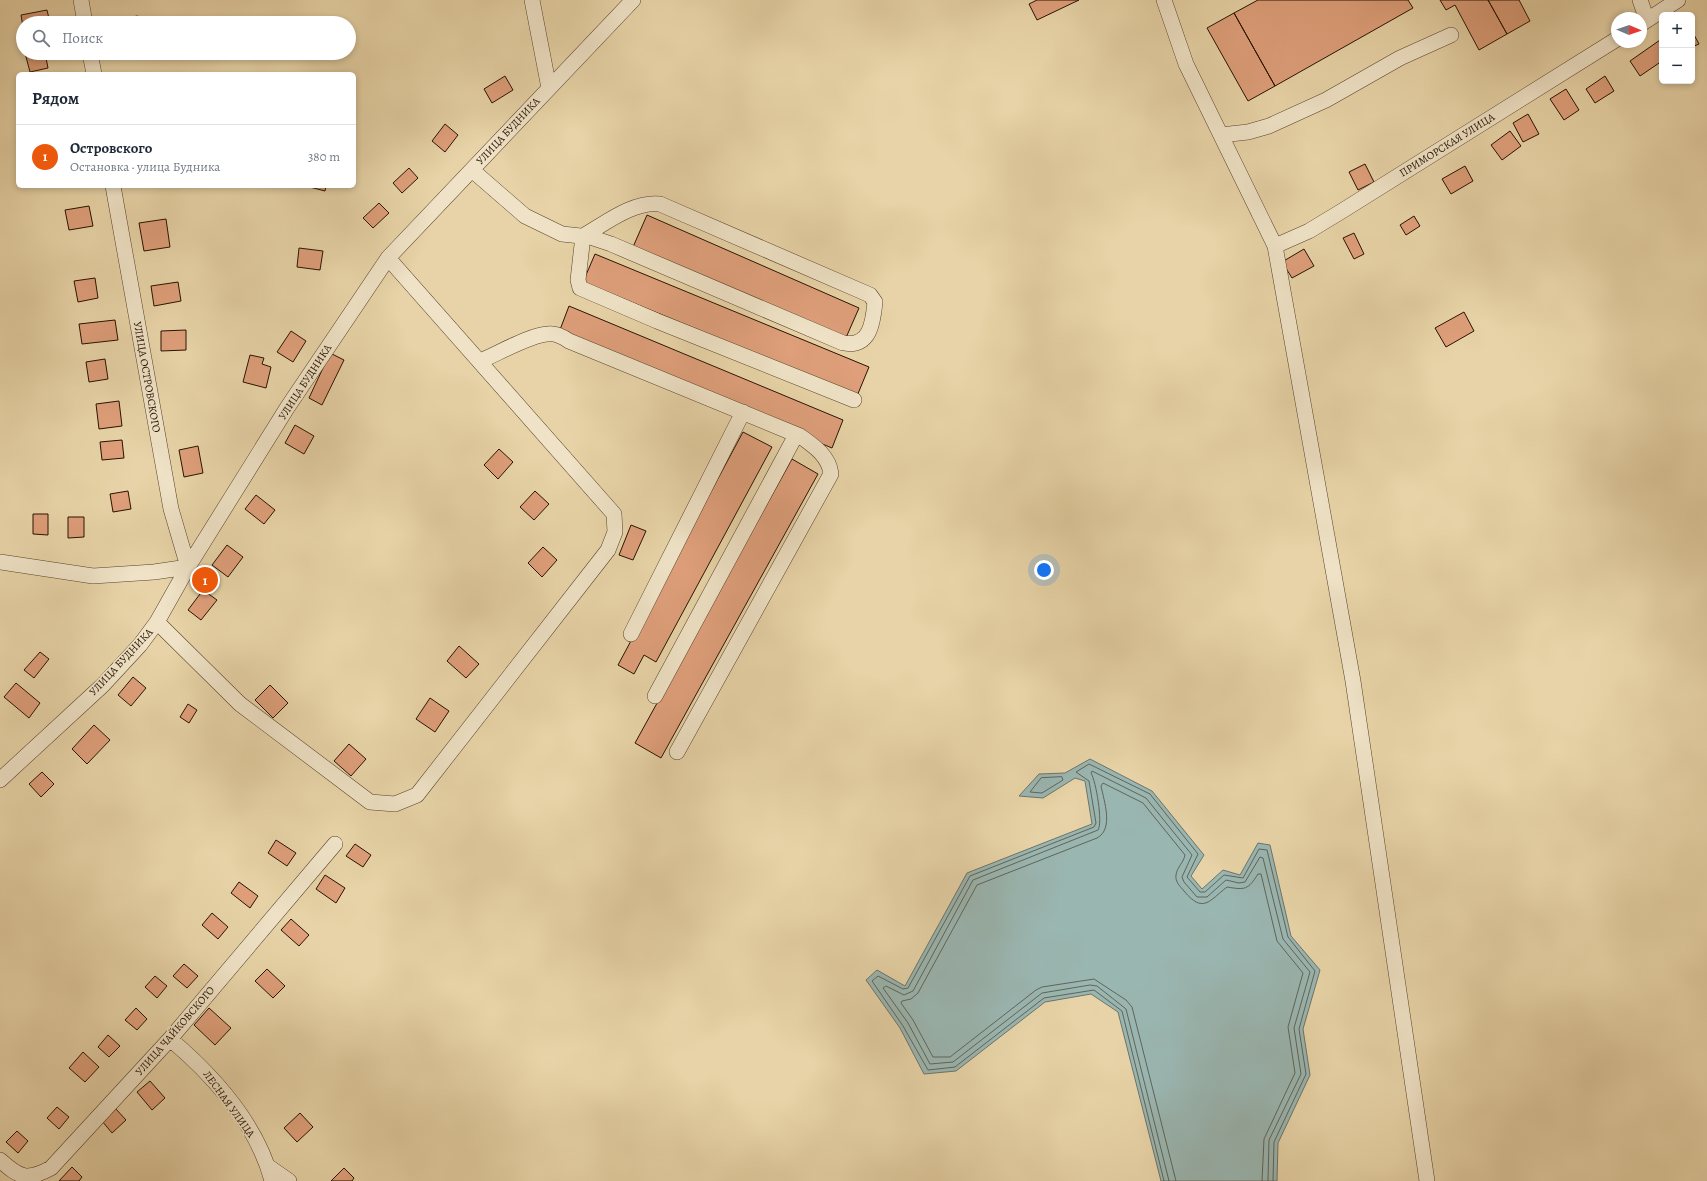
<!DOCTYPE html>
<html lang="ru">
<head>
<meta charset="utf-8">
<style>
	body { margin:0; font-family:Alegreya,serif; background:#f2f2f3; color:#1f2937 }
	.controls { position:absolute; right:12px; top:12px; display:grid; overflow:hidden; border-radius:6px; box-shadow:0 2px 6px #0003 }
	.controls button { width:36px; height:36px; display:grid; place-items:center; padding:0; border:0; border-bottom:1px solid #e0e1e3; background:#fff; color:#1f2937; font:20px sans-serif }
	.compass { position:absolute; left:1611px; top:12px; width:36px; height:36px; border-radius:50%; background:#fff; box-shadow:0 2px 6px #0003; rotate:92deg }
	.you { position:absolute; left:1044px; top:570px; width:14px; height:14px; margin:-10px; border:3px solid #fff; border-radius:50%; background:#1a73e8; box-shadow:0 0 0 6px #1a73e833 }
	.badge { display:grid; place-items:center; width:26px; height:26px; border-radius:50%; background:#ea580c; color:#fff; font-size:13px; font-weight:700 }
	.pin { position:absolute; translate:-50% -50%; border:2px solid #fff; box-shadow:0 1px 4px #0006 }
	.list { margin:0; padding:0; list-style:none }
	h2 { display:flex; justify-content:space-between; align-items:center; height:52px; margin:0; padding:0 16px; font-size:17px }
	h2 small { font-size:13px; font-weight:400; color:#747a83 }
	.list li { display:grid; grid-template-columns:26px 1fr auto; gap:12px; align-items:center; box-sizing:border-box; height:64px; padding:0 16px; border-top:1px solid #e0e1e3 }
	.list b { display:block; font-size:15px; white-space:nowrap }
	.list p { margin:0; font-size:13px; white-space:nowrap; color:#747a83 }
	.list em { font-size:13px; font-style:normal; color:#747a83 }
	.icon { flex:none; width:22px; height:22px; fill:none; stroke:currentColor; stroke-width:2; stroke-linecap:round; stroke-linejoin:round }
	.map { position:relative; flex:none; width:1707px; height:1181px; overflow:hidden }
	.search { position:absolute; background:#fff; box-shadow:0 2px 6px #0003; left:16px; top:16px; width:340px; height:44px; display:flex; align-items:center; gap:10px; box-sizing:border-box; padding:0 14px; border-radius:22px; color:#747a83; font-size:15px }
	.panel { position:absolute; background:#fff; box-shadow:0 2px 6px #0003; left:16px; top:72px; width:340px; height:116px; border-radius:6px }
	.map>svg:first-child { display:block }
</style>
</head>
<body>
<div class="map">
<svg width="1707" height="1181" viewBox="0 0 1707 1181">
	<rect width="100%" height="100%" fill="#e7d3a7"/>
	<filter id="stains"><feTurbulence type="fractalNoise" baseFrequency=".005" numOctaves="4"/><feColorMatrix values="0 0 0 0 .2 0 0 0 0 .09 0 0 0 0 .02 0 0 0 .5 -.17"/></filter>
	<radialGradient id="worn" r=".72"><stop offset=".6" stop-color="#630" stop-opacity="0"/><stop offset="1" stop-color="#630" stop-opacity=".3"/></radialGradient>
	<path fill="#9ab6b1" stroke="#6c746a" d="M1090 759 1152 791 1204 855 1191 876 1202 889 1223 870 1240 875 1258 843 1270 845 1291 936 1320 970 1303 1029 1310 1075 1278 1143 1277 1181H1161L1118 1012 1091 994 1045 1002 956 1071 924 1074 900 1028 866 980 877 970 905 986 967 873 1092 824 1085 781 1075 778 1043 798 1019 796 1039 774 1065 773Z"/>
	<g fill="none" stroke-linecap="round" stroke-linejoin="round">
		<path stroke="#606458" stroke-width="1" d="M1062 777 1063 780 1042 793 1030 792 1041 778Z
			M1164 1181 1122 1011 1094 990 1044 998 955 1067 928 1070 903 1026 872 981 878 976 903 989 908 988 970 876 1094 827 1096 823 1089 781 1076 772 1089 764 1150 794 1198 854 1187 877 1200 892H1205L1224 875 1243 878 1259 849 1267 850 1288 937 1315 971 1299 1029 1306 1074 1274 1142 1273 1181
			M1169 1181 1126 1009 1097 986 1090 985 1042 993 953 1062 930 1064 908 1023 883 988 886 986 904 995 913 991 973 880 1098 830C1103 823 1096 781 1091 773L1092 771 1146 798 1192 855 1182 877 1184 882 1197 897H1207L1226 880 1239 883 1245 882 1260 857 1263 858 1283 939 1310 972 1294 1028 1301 1074 1269 1140 1268 1181
			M1176 1181 1132 1007 1126 1000 1094 979 1042 987 1036 990 950 1057H933L913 1020 901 1003 902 1001 911 999 918 993 977 885 1097 838C1114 829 1104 801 1101 786L1103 783 1143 803 1185 855C1184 862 1177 867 1176 875 1175 882 1180 886 1184 891 1203 914 1209 901 1227 887 1245 890 1248 890 1258 874H1261L1277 941 1303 973 1288 1027 1295 1073 1264 1139 1262 1181"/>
	</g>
	<path fill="#de9f7a" stroke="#271200" d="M1037 0H1079L1037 20 1029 4Z
		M1258 0H1408L1413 8 1275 86 1234 13Z
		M1440 0H1488L1507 34 1479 50 1455 5 1446 10Z
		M1488 0H1519L1530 21 1507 34Z
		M47 10 50 23H23V27L21 15Z
		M1234 13 1275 86 1248 101 1207 28Z
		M138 16 139 23H120L119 19Z
		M1692 31 1699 44 1692 47Z
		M1660 40 1662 43V61L1640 76 1630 61Z
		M25 53H45L48 68 30 72Z
		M505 76 513 90 492 103 484 89Z
		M1605 76 1614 91 1595 103 1586 89Z
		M1566 89 1579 110 1564 120 1550 99Z
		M1528 114 1539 134 1523 142 1513 123Z
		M445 124 458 135 445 152 432 141Z
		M1510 131 1521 146 1502 160 1491 145Z
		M1365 164 1374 182 1358 190 1349 172Z
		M1465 166 1473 181 1451 194 1442 179Z
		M409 168 418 178 402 193 393 183Z
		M306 186H326L325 191Z
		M379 203 389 213 373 228 363 218Z
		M89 206 93 226 69 230 65 210Z
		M647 215 859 308 845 340 633 247Z
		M1414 216 1420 226 1406 235 1400 225Z
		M166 219 170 247 144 251 139 223Z
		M1354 233 1364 254 1354 259 1343 238Z
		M299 248 323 251 320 270 297 267Z
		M1304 249 1314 266 1292 278 1282 262Z
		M595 254 869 367 857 396 583 282Z
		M95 278 98 298 78 302 74 281Z
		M178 282 181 301 154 306 151 286Z
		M569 306 843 420 832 448 558 335Z
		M1464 312 1474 331 1446 347 1435 328Z
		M115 320 118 340 82 344 79 324Z
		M186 330V350L161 351V331Z
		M291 331 306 341 293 362 277 352Z
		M330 353 344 360 322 405 309 398Z
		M250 355 264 358 262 364 271 367 266 388 243 382Z
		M105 359 108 379 89 382 86 362Z
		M119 401 122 426 99 429 96 404Z
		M295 425 314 436 304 454 285 443Z
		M743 432 772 447 656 662 644 655 634 674 618 665Z
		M122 440 124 458 102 460 100 442Z
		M198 446 203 473 184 477 179 450Z
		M499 449 513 462 498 479 484 465Z
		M792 459 818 474 661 758 635 743Z
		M128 491 131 509 113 512 110 494Z
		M535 491 549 504 534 520 520 507Z
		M256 495 275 510 264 524 245 509Z
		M33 514H48V535L33 534Z
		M68 517H84V537L68 538Z
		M631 525 646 531 633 560 619 555Z
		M227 545 243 557 228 577 212 565Z
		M543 547 557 560 542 577 528 563Z
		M203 590 217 600 201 620 188 610Z
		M459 646 479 664 466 678 447 661Z
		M40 652 49 659 34 678 24 670Z
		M133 677 146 688 131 706 118 695Z
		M16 683 40 703 29 718 4 697Z
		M270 685 288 703 273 718 255 700Z
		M430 698 449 711 435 732 416 719Z
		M188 704 197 710 189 723 180 717Z
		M94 725 110 740 87 764 72 749Z
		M349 744 366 759 351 776 334 761Z
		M42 772 54 784 41 797 29 784Z
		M276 840 296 853 287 866 268 853Z
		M355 844 371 855 363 867 346 856Z
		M325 875 345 888 336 903 316 889Z
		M239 882 258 896 250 908 231 893Z
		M212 913 228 927 218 939 202 925Z
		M291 919 309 935 299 946 281 930Z
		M184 964 198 976 187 988 173 976Z
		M267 969 285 986 273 998 255 981Z
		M155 976 167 986 157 998 145 987Z
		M136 1008 147 1019 137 1030 125 1020Z
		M209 1008 231 1028 215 1045 194 1025Z
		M108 1035 120 1046 109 1057 98 1047Z
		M83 1052 99 1067 85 1082 69 1068Z
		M150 1081 165 1098 152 1110 137 1092Z
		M57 1107 69 1117 59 1129 47 1118Z
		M115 1108 126 1120 112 1133 102 1121Z
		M300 1113 313 1127 297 1142 284 1128Z
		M17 1131 28 1141 18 1153 6 1142Z
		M72 1167 82 1177 79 1181H59Z
		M344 1168 354 1178 352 1181H331Z"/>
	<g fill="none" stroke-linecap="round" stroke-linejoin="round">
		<defs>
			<path id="minor" d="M81 0 85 23
				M532 0 549 88
				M1164 0 1186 64 1275 246 1353 681 1427 1181
				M1640 0 1647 20
				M1641 24 1678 0
				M90 53 94 74
				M1221 135 1248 132 1269 126 1326 100 1400 58 1451 35
				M472 170 525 216 562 234 590 237 611 244 843 343C870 348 873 323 875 302L870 295 660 204C633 201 606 223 583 236L578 280 580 288 657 321 854 400
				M1275 246 1309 231 1342 211 1617 39
				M480 361C497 354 532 334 548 334 556 333 563 337 569 341L800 436C814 446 829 456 831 474L677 752
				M0 562 93 576 154 572 188 567 171 509 113 186
				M157 622 240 704 370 802 395 804 417 795 608 550 615 532 614 514 388 258
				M631 634 743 412
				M655 696 796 435
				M0 780 103 685 140 645 157 622 188 567 287 408 388 258 633 0
				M170 1039C214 1076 257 1124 272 1181
				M0 1160C20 1178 27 1181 51 1168L170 1039 335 844
				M269 1167 289 1181"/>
		</defs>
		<use href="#minor" stroke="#57422a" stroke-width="16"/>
		<use href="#minor" stroke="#efe2c6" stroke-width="15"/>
	</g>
	<g text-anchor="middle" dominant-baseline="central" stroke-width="3.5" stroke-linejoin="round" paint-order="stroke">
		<g font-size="11" fill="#271200" stroke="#efe2c6">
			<text transform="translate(508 131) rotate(-47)">УЛИЦА БУДНИКА</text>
			<text transform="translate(1447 145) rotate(-32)">ПРИМОРСКАЯ УЛИЦА</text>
			<text transform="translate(147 377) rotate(80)">УЛИЦА ОСТРОВСКОГО</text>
			<text transform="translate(305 382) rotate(-57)">УЛИЦА БУДНИКА</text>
			<text transform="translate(121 662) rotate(-47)">УЛИЦА БУДНИКА</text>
			<text transform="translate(175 1031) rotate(-49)">УЛИЦА ЧАЙКОВСКОГО</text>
			<text transform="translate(229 1104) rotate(54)">ЛЕСНАЯ УЛИЦА</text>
		</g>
	</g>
	<rect width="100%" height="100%" filter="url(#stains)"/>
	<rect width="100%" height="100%" fill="url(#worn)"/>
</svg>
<div class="controls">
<button>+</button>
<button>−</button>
</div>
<svg class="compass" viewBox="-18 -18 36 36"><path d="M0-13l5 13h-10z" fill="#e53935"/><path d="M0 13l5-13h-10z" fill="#747a83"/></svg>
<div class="you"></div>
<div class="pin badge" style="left:205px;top:580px">1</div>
<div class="search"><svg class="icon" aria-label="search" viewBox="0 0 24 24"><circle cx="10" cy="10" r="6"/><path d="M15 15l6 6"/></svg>Поиск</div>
<section class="panel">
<h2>Рядом<small></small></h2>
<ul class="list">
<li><span class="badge">1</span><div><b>Островского</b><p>Остановка · улица Будника</p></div><em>380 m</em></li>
</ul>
</section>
</div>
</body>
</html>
